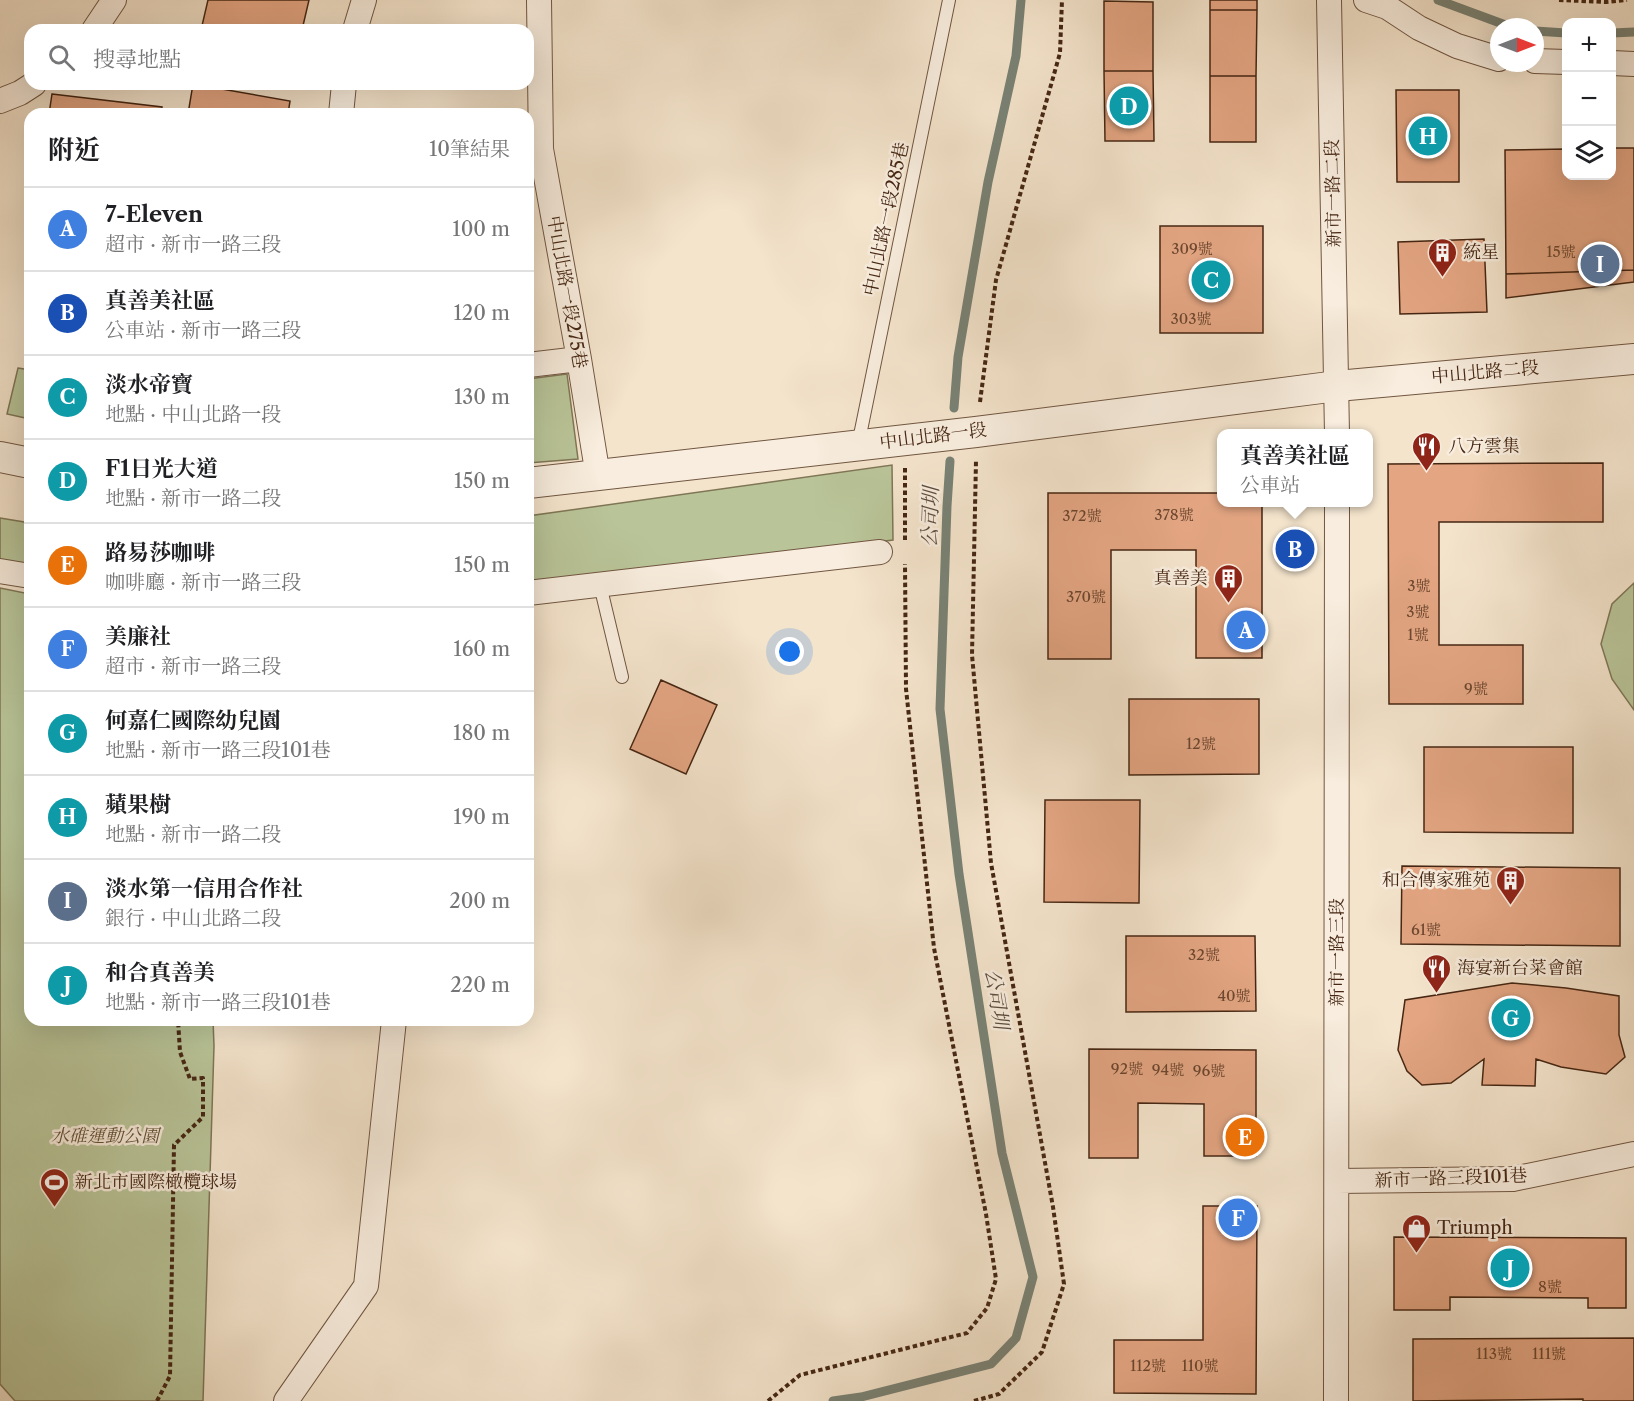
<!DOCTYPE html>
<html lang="zh-TW">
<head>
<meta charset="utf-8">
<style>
	body { margin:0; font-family:"Libre Caslon Text","Noto Serif TC",serif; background:#f2f2f2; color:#202124 }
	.controls { position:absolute; right:18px; top:18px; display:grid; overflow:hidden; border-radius:12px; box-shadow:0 6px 24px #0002 }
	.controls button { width:54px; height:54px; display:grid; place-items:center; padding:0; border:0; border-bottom:2px solid #e0e0e0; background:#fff; color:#202124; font:30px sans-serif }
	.compass { position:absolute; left:1490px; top:18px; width:54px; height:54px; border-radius:50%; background:#fff; box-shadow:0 6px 24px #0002; rotate:90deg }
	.you { position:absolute; left:790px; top:652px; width:21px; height:21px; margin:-15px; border:4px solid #fff; border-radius:50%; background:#1a73e8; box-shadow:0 0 0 9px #1a73e833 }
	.badge { display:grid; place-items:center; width:39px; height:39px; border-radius:50%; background:#8f2418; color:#fff; font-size:20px; font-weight:700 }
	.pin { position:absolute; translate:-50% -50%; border:3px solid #fff; box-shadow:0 2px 6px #0006 }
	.popup { position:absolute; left:1217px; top:429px; width:156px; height:78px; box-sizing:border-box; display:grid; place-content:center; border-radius:12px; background:#fff; filter:drop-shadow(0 2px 4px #0005); font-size:20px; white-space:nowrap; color:#757577 }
	.popup b { font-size:22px; color:#202124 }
	.popup::after { content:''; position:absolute; left:50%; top:100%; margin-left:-12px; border:12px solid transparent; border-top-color:#fff }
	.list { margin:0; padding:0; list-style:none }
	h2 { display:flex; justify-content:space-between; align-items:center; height:78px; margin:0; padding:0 24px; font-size:26px }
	h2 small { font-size:20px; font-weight:400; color:#757577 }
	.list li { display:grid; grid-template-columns:39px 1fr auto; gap:18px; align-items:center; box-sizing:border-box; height:84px; padding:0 24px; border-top:2px solid #e0e0e0 }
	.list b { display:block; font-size:22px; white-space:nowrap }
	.list p { margin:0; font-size:20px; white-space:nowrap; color:#757577 }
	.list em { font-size:20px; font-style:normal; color:#757577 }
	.icon { flex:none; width:33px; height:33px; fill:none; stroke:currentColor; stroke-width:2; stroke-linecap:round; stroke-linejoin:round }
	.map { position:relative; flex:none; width:1634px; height:1401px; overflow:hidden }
	.search { position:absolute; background:#fff; box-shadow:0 6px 24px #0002; left:24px; top:24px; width:510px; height:66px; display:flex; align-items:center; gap:15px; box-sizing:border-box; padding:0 21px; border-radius:18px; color:#757577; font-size:22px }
	.panel { position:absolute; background:#fff; box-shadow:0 6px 24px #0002; left:24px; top:108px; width:510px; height:918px; border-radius:18px }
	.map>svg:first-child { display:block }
</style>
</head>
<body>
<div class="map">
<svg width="1634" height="1401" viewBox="0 0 1634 1401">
	<rect width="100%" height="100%" fill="#f4e4cc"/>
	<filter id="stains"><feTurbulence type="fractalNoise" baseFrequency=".00333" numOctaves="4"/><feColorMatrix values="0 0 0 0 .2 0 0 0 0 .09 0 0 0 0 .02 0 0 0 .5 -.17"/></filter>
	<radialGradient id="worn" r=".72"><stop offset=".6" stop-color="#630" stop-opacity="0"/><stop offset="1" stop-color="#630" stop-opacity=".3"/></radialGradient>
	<path fill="#b9c599" stroke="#7f7656" stroke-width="1.5" d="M18 368 30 370V419L7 414Z
		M567 374 578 459 528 463V379Z
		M892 465 893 540 528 585V516Z
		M0 518 30 523V566L0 560Z
		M1634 583V710L1612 679 1601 644 1612 604Z
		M0 588 30 594V1020H213L214 1046 203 1401H15L0 1384Z"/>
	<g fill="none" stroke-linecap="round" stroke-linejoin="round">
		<path stroke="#798275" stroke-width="9" d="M1438 0 1511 27
			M1535 31 1566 33
			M1612 33 1634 32
			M954 408 958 357 988 182 1016 56 1021 0
			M833 1401 861 1397 991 1364 1016 1338 1033 1277 1002 1153 959 874 940 709 947 506 950 461"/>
	</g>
	<path fill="#e3a582" stroke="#452613" stroke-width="1.5" d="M208 0H309L302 30H201Z
		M1210 0H1257V10H1210Z
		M1104 1 1153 2V71H1104Z
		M1210 10H1257L1256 76H1210Z
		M1104 71H1153L1154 141H1105Z
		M1210 76H1256V142H1210Z
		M193 84 290 101 288 114H188Z
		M1396 90H1459V182H1397Z
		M52 94 162 107 161 114H49Z
		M1612 148H1634V270L1506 274 1505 150 1566 149V176H1612Z
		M1160 226H1263V333H1160Z
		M1484 239 1487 312 1400 314 1398 242Z
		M1634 270V282L1506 298V274Z
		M1603 463V522H1439V645H1523V704H1389L1388 464Z
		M1048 493H1222V502H1262V658H1196V550H1111V659H1048Z
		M661 680 717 705 686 774 630 749Z
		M1129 699H1259V774L1129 775Z
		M1424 747H1573V833L1424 832Z
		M1045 800H1140L1139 903 1044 902Z
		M1402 866 1620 868V946L1401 944Z
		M1126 936H1255L1256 1011 1126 1012Z
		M1512 983 1566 988 1619 996V1035L1625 1057 1606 1074 1561 1067 1536 1059 1535 1086 1482 1085 1484 1059 1451 1083 1422 1085 1407 1071 1398 1050 1405 1000Z
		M1089 1049 1256 1050V1156H1204V1104L1138 1103V1158H1089Z
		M1203 1206H1257L1256 1394 1114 1393V1340H1203Z
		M1394 1237 1626 1238V1308H1588V1298L1450 1297V1310H1394Z
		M1634 1338V1401H1583V1399L1413 1401V1339Z"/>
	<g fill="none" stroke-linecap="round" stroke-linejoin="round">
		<defs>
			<path id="service" d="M858 445 949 0
				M600 585 622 677"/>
			<path id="minor" d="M539 0 541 149 579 359 598 476
				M1329 0 1337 434
				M1366 0 1387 7 1419 28 1457 46 1499 59
				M94 30 114 0
				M355 30 364 0
				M1535 61 1566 62
				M1612 63 1634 64
				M0 101 20 93 34 84
				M341 114 344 84
				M528 365 579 359
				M0 571 30 576
				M528 593 880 552
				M1337 1181 1513 1179 1634 1154
				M286 1401 366 1286 394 1020
				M1336 1401 1337 502"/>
			<path id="tertiary" d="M0 457 30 463
				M528 483 976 432 1337 386 1634 359"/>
		</defs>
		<use href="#service" stroke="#715641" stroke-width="14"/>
		<use href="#minor" stroke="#715641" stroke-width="26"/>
		<use href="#tertiary" stroke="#715641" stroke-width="32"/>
		<path stroke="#452613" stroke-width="4" stroke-dasharray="4.5 3" stroke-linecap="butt" d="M1559 0 1606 2 1627 0
			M980 402 996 280 1060 53 1062 0
			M905 468V541
			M157 1401 170 1376 174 1145 203 1117V1078L190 1079 180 1052 178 1020
			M768 1401 800 1375 967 1333 987 1308 996 1279 986 1214 934 948 906 689 905 564
			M974 1401 999 1394 1042 1352 1064 1284 1053 1207 991 863 972 655 976 460"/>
		<use href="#service" stroke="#f8edde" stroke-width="12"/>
		<use href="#minor" stroke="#f8edde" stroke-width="24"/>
		<use href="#tertiary" stroke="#f8edde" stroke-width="30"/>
	</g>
	<defs>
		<symbol id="building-pin" viewBox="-11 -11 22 30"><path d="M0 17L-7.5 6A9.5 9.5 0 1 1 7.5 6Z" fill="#8f2418" stroke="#f8edde"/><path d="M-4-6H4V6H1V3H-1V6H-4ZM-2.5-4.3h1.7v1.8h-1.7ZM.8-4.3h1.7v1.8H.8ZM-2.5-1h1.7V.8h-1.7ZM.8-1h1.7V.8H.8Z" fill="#fff"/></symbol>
		<symbol id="restaurant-pin" viewBox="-11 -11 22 30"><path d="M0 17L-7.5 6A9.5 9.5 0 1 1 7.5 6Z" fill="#8f2418" stroke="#f8edde"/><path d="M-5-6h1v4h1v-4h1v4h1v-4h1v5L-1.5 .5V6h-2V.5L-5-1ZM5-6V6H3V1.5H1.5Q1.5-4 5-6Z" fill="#fff"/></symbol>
		<symbol id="stadium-pin" viewBox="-11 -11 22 30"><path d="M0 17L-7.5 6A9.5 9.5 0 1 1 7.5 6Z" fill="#8f2418" stroke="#f8edde"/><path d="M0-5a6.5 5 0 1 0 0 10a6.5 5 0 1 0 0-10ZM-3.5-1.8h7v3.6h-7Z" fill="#fff"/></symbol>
		<symbol id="shop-pin" viewBox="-11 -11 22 30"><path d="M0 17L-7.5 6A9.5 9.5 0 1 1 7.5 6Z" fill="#8f2418" stroke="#f8edde"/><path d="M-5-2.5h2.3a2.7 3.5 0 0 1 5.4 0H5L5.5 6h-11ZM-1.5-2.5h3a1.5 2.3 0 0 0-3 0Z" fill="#fff"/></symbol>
	</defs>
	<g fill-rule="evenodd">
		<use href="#building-pin" x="1426" y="236" width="33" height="45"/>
		<use href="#restaurant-pin" x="1410" y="430" width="33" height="45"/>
		<use href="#building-pin" x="1212" y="562" width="33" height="45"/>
		<use href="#building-pin" x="1494" y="864" width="33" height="45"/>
		<use href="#restaurant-pin" x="1420" y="952" width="33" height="45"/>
		<use href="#stadium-pin" x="38" y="1166" width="33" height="45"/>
		<use href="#shop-pin" x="1400" y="1212" width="33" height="45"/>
	</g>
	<g text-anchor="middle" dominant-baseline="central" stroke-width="5" stroke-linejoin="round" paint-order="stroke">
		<g font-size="15" fill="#6c462f">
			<text x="1192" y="248">309號</text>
			<text x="1561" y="251">15號</text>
			<text x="1191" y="318">303號</text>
			<text x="1174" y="514">378號</text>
			<text x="1082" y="515">372號</text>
			<text x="1419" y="585">3號</text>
			<text x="1086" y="596">370號</text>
			<text x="1418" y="611">3號</text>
			<text x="1418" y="634">1號</text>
			<text x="1476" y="688">9號</text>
			<text x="1201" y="743">12號</text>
			<text x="1426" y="929">61號</text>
			<text x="1204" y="954">32號</text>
			<text x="1234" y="995">40號</text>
			<text x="1127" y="1068">92號</text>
			<text x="1168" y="1069">94號</text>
			<text x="1209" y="1070">96號</text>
			<text x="1550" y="1286">8號</text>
			<text x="1494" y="1353">113號</text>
			<text x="1549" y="1353">111號</text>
			<text x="1148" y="1365">112號</text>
			<text x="1200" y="1365">110號</text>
		</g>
		<g font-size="18" fill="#452613" stroke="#f8edde">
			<text transform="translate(1333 193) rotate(-91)">新市一路二段</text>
			<text transform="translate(886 219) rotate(-78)">中山北路一段285巷</text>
			<text transform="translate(567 292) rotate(80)">中山北路一段275巷</text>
			<text transform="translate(1485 372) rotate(-5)">中山北路二段</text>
			<text transform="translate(933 436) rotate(-7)">中山北路一段</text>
			<text transform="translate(1337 952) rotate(-90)">新市一路三段</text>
			<text transform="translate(1451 1178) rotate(-2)">新市一路三段101巷</text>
		</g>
		<g font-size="18" fill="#452613" stroke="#f8edde" text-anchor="start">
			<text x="1463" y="252">統星</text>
			<text x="1448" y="446">八方雲集</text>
			<text x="1208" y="578" text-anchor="end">真善美</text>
			<text x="1490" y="880" text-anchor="end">和合傳家雅苑</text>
			<text x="1457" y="968">海宴新台菜會館</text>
			<text x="75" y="1182">新北市國際橄欖球場</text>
			<text x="1437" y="1228">Triumph</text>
		</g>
		<g font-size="18" font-style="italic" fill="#624e34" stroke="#f8edde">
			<text x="105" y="1136">水碓運動公園</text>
		</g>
		<g font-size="20" font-style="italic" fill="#5b4c3c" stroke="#f8edde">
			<text transform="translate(930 517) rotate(-88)">公司圳</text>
			<text transform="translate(997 999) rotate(81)">公司圳</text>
		</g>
	</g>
	<rect width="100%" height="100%" filter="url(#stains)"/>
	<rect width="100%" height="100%" fill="url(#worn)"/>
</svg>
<div class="controls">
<button>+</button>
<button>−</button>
<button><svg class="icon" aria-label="layers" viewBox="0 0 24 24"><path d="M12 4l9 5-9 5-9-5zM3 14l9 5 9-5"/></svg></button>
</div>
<svg class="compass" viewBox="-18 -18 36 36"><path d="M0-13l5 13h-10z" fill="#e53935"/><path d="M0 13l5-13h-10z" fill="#757577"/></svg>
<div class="you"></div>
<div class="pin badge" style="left:1246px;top:630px;background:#3f7fe0">A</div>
<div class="pin badge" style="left:1295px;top:549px;background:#1a4fb4">B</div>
<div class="popup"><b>真善美社區</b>公車站</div>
<div class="pin badge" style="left:1211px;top:280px;background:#0f9aa8">C</div>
<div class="pin badge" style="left:1129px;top:106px;background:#0f9aa8">D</div>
<div class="pin badge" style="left:1245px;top:1137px;background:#e8710a">E</div>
<div class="pin badge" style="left:1238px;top:1218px;background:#3f7fe0">F</div>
<div class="pin badge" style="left:1511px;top:1018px;background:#0f9aa8">G</div>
<div class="pin badge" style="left:1428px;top:136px;background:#0f9aa8">H</div>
<div class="pin badge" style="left:1600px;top:264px;background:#5c6f8a">I</div>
<div class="pin badge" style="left:1510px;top:1268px;background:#0f9aa8">J</div>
<div class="search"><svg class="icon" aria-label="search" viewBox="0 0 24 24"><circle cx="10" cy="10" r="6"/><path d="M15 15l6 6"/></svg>搜尋地點</div>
<section class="panel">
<h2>附近<small>10筆結果</small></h2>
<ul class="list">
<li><span class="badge" style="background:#3f7fe0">A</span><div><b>7-Eleven</b><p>超市 · 新市一路三段</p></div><em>100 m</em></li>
<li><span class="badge" style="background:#1a4fb4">B</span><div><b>真善美社區</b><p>公車站 · 新市一路三段</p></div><em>120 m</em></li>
<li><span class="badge" style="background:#0f9aa8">C</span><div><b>淡水帝寶</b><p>地點 · 中山北路一段</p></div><em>130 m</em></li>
<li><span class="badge" style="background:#0f9aa8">D</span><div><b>F1日光大道</b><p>地點 · 新市一路二段</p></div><em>150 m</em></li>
<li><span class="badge" style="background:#e8710a">E</span><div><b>路易莎咖啡</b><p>咖啡廳 · 新市一路三段</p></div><em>150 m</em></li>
<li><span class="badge" style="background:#3f7fe0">F</span><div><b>美廉社</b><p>超市 · 新市一路三段</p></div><em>160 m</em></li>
<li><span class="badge" style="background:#0f9aa8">G</span><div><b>何嘉仁國際幼兒園</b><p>地點 · 新市一路三段101巷</p></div><em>180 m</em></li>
<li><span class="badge" style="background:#0f9aa8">H</span><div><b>蘋果樹</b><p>地點 · 新市一路二段</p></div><em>190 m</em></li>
<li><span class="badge" style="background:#5c6f8a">I</span><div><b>淡水第一信用合作社</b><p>銀行 · 中山北路二段</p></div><em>200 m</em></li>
<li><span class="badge" style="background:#0f9aa8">J</span><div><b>和合真善美</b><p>地點 · 新市一路三段101巷</p></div><em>220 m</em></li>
</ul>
</section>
</div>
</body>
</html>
